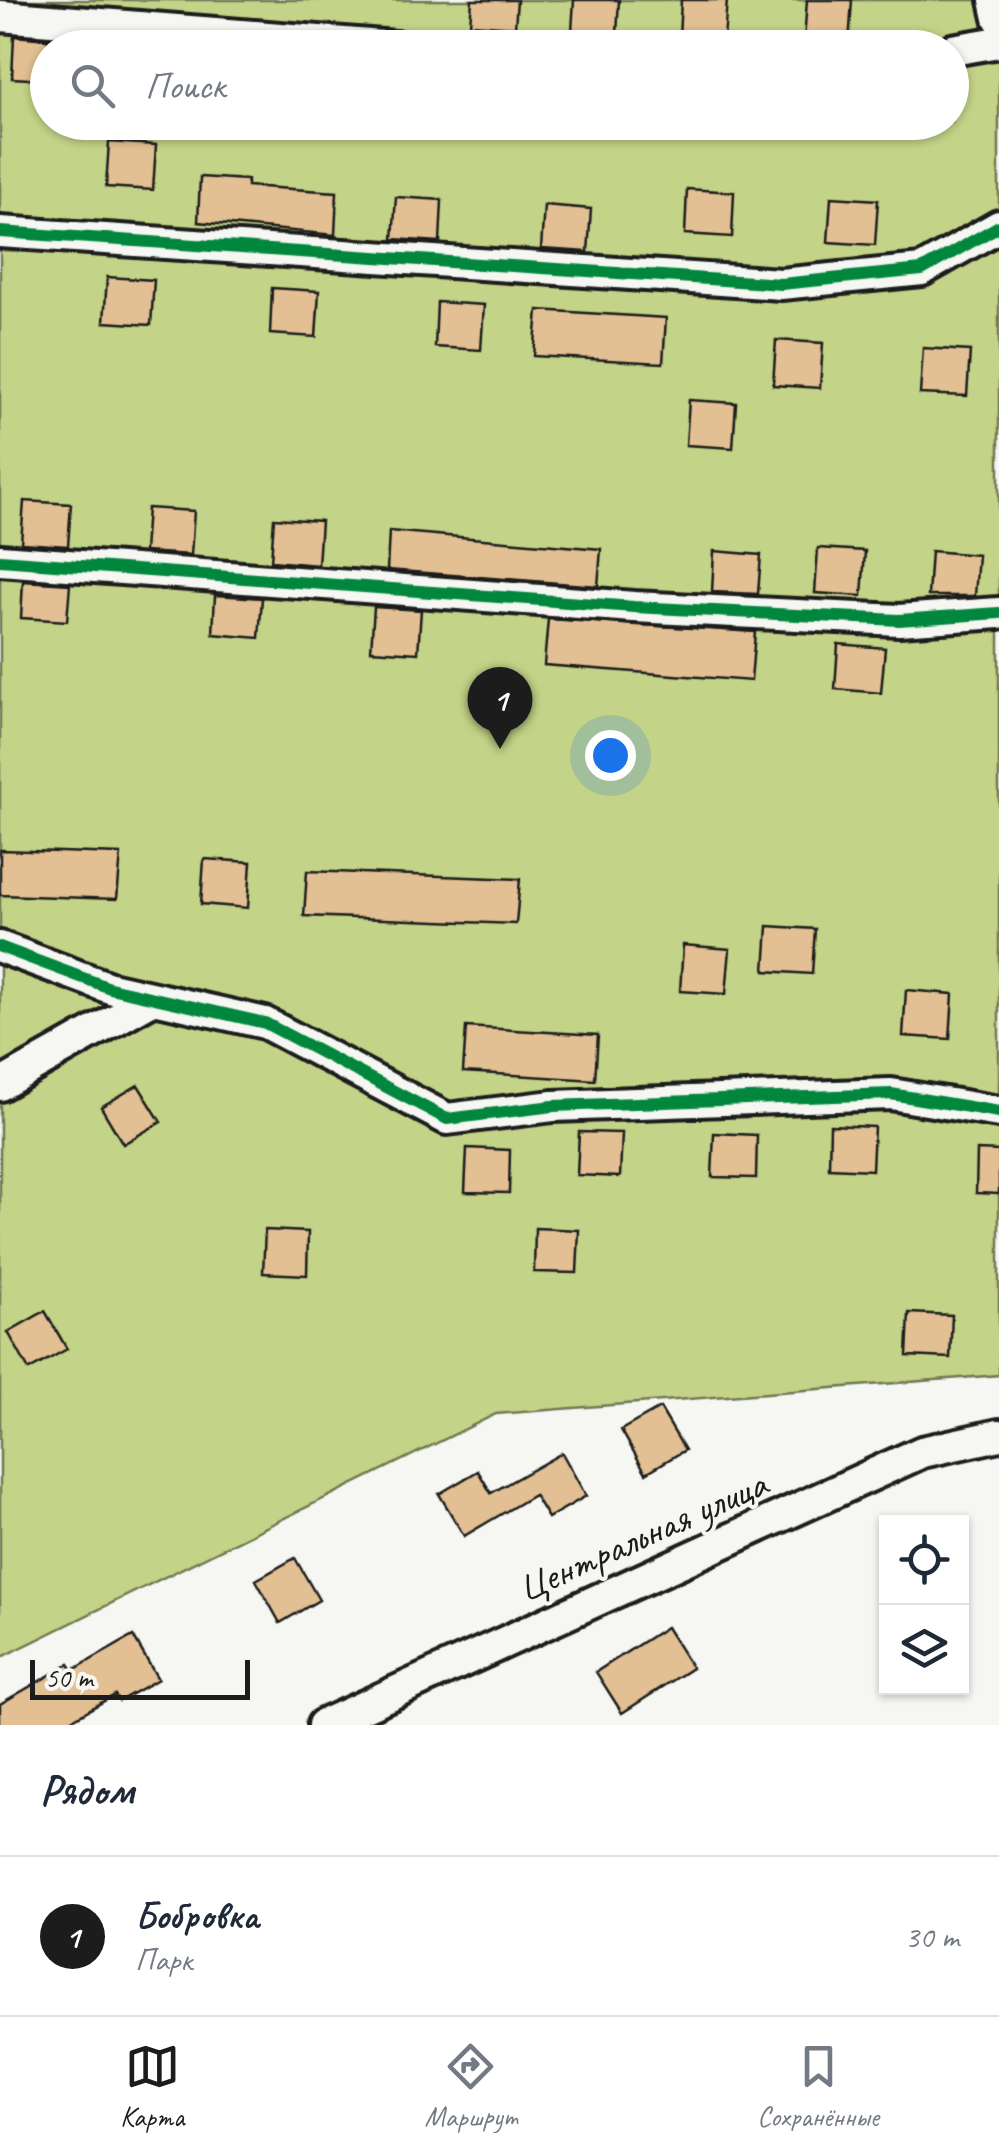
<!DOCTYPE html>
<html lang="ru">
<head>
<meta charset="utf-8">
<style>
	body { margin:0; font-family:Caveat,sans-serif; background:#f2f2f3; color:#1f2937 }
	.controls { position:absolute; right:30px; bottom:30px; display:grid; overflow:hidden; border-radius:0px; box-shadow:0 2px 8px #0004 }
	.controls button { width:90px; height:90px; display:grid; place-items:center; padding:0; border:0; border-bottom:2px solid #e0e1e3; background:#fff; color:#1f2937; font:50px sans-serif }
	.scale { position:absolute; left:30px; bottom:25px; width:220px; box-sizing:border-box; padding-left:10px; border:5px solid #1c1c1c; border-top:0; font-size:28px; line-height:35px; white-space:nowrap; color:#1c1c1c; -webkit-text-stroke:8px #f6f6f2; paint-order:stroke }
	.you { position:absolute; left:610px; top:755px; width:35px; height:35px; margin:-25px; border:8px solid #fff; border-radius:50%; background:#1a73e8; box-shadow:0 0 0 15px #1a73e833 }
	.badge { display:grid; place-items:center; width:65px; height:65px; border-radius:50%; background:#1c1c1c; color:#fff; font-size:32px; font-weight:700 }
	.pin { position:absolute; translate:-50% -82px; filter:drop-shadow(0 2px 5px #0008) }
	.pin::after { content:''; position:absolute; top:52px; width:35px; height:30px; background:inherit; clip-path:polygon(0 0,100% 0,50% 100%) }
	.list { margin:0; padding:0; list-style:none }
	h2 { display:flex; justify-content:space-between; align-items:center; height:130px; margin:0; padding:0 40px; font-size:42px }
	h2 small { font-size:32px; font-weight:400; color:#747a83 }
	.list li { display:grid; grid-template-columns:65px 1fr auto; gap:30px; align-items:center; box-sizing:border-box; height:160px; padding:0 40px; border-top:2px solid #e0e1e3 }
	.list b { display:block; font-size:38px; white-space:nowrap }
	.list p { margin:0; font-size:32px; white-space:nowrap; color:#747a83 }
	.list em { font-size:32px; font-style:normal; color:#747a83 }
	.icon { flex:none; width:55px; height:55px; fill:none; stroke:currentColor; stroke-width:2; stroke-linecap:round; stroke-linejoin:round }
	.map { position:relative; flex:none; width:999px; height:1725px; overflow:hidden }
	.search { position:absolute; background:#fff; box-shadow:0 2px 8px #0004; left:30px; right:30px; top:30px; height:110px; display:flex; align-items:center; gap:25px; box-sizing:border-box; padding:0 35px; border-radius:55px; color:#747a83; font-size:38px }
	.sheet { height:290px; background:#fff }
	nav { display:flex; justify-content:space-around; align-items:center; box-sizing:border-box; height:140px; border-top:2px solid #e0e1e3; background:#fff; font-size:28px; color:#747a83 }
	nav a { display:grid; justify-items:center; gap:5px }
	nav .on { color:#1c1c1c }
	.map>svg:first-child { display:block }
</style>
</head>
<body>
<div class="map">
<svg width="999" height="1725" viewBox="0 0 999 1725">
	<rect width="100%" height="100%" fill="#f6f6f2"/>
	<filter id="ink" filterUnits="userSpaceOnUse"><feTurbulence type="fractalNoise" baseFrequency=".01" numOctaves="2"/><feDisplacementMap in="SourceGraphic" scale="20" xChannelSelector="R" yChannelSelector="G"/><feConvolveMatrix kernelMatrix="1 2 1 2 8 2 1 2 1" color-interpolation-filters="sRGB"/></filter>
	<g filter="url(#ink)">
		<path fill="#c3d387" stroke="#707852" stroke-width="2.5" fill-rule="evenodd" d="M0 0H999V1375L496 1414 0 1658ZM48 48H952V122H48Z"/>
		<path fill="#e2c093" stroke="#1c1c1c" stroke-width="2.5" d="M472 0H517L515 27 470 24Z
			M574 0H619L617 34 572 31Z
			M681 0H727L724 40 679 38Z
			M807 0H852L849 44 804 41Z
			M14 36 48 39V80L12 78Z
			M109 142 156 145 153 190 106 187Z
			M200 177 247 180V186L337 192 335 235 198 222Z
			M687 189 734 192 732 237 685 234Z
			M396 197 442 200 440 242 393 239Z
			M831 197 878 200 875 245 828 242Z
			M544 205 591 209 588 252 541 249Z
			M107 277 154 280 151 325 104 322Z
			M272 288 319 291 316 337 270 334Z
			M437 302 484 305 481 350 435 347Z
			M538 310 666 318 663 363 534 356Z
			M776 340 823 343 820 388 773 385Z
			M923 348 970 351 967 396 920 394Z
			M689 400 736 403 733 448 686 445Z
			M24 501 71 504 68 546 21 543Z
			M147 508 194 511 191 555 144 552Z
			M274 518 321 521 318 565 271 561Z
			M389 531 601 549 598 586 387 570Z
			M818 548 865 551 862 596 815 593Z
			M714 551 761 555 758 594 712 592Z
			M931 551 978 555 975 596H928Z
			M23 581 70 584 67 621 21 618Z
			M215 595 262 598 259 638 213 634Z
			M374 607 421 610 418 653 371 650Z
			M548 619 755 632 751 681 544 665Z
			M838 644 885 648 881 693 835 689Z
			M0 850 121 854 117 899 0 895Z
			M204 859 251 862 248 908 201 904Z
			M307 871 520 879 516 924 304 916Z
			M768 926 815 929 812 974 765 971Z
			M683 945 730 949 726 994 680 991Z
			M906 990 953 994 950 1039 903 1036Z
			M466 1027 598 1035 595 1080 463 1072Z
			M138 1085 161 1122 123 1144 101 1107Z
			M830 1125 874 1127 872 1170 829 1168Z
			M579 1132 622 1133 620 1177 577 1175Z
			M714 1133 757 1135 756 1178 712 1177Z
			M467 1148 510 1150 509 1193 465 1192Z
			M977 1150 999 1151V1194L976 1193Z
			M535 1228 579 1230 577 1273 534 1272Z
			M265 1230 308 1232 307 1275 263 1273Z
			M45 1311 67 1349 29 1370 8 1332Z
			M909 1313 952 1315 950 1358 907 1356Z
			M660 1408 685 1450 646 1473 621 1430Z
			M562 1453 586 1496 548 1518 534 1495 464 1536 439 1494 478 1471 491 1493Z
			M295 1558 319 1600 280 1623 256 1580Z
			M666 1627 692 1668 622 1713 596 1672Z
			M133 1636 158 1679 119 1701 115 1695 62 1725H0V1704L69 1664 73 1670Z"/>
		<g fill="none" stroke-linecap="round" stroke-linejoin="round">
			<defs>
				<path id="minor" d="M995 0 999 18
					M0 16 408 48
					M952 50 999 42
					M0 232 781 284 922 270 999 226
					M0 560 634 607 899 620 999 613
					M0 947 110 988 265 1023 447 1119 553 1106 891 1094 999 1112
					M0 1085 154 998
					M323 1725 922 1452 999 1435"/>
			</defs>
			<use href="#minor" stroke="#1c1c1c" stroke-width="38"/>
			<use href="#minor" stroke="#f6f6f2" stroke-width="30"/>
			<defs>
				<path id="cycleway" d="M0 232 781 284 922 270 999 226
					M0 560 634 607 899 620 999 613
					M0 947 110 988 265 1023 447 1119 553 1106 891 1094 999 1112"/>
			</defs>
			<use href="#cycleway" stroke="#f6f6f2" stroke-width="19"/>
			<use href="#cycleway" stroke="#00873e" stroke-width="12"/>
		</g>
	</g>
	<g text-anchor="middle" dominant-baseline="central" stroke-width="8" stroke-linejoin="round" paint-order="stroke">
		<g font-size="40" fill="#1c1c1c" stroke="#f6f6f2">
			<text transform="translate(642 1536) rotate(-24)">Центральная улица</text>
		</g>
	</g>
</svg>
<div class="controls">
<button><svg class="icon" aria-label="locate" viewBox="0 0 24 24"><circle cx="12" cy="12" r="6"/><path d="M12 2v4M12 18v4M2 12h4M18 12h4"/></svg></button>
<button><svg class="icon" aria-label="layers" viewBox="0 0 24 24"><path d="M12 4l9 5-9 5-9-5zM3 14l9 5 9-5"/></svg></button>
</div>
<div class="scale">50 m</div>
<div class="you"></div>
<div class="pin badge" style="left:500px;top:749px">1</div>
<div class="search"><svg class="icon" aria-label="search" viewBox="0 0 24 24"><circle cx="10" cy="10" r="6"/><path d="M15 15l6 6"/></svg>Поиск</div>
</div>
<section class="sheet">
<h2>Рядом<small></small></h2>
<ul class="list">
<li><span class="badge">1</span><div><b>Бобровка</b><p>Парк</p></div><em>30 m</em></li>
</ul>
</section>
<nav>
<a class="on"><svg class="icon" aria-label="map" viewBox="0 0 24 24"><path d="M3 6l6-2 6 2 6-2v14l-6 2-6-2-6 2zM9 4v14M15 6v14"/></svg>Карта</a>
<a><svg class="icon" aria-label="directions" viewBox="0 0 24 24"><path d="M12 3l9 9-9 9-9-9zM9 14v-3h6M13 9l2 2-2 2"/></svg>Маршрут</a>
<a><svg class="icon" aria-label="saved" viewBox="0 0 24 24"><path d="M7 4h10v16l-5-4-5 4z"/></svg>Сохранённые</a>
</nav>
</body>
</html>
